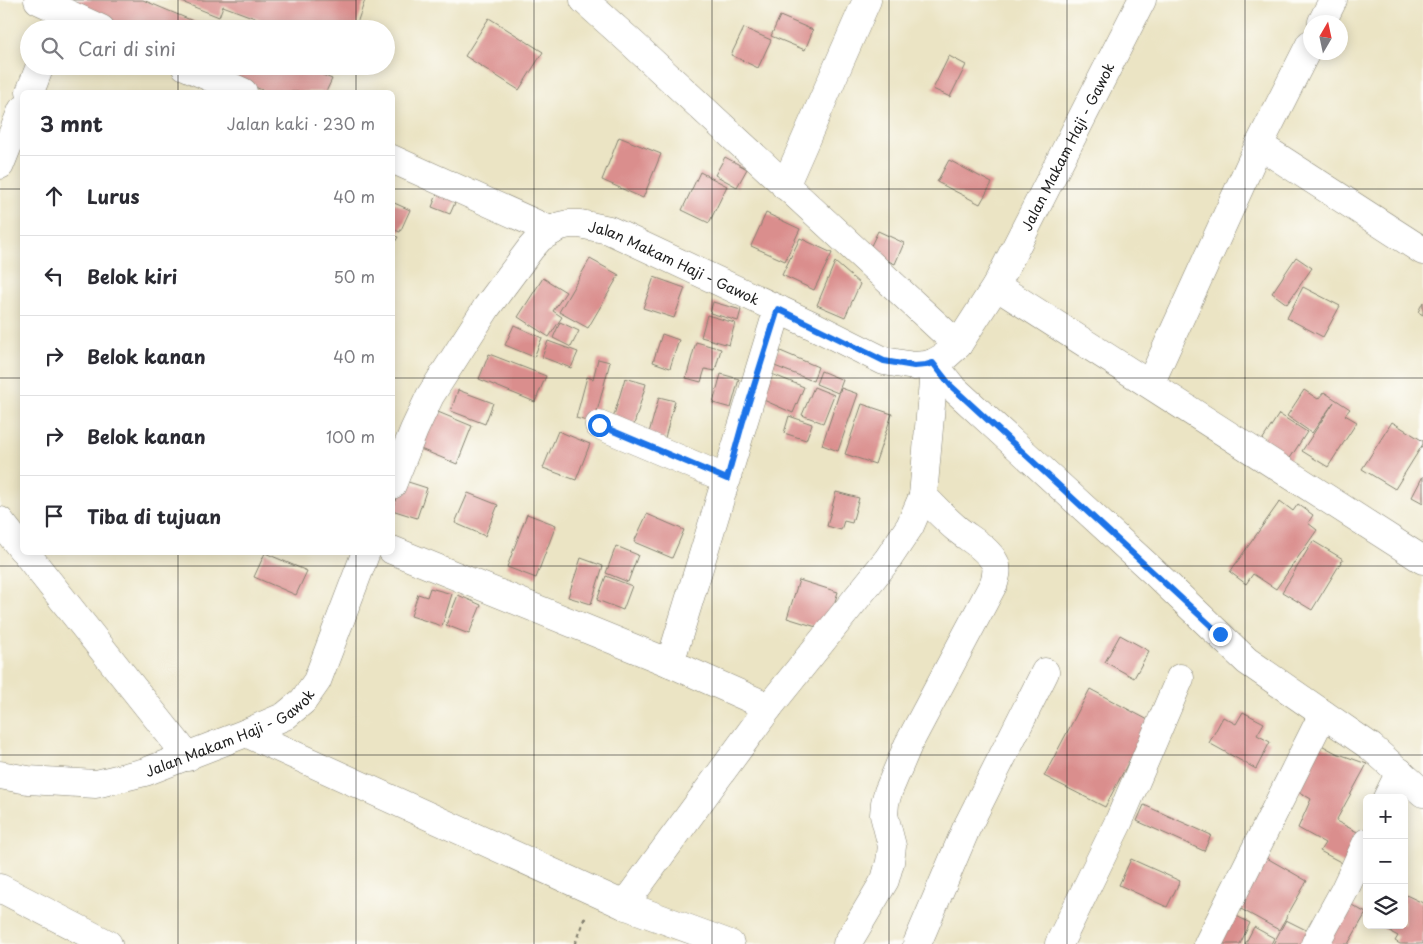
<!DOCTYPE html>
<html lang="id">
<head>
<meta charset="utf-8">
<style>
	body { margin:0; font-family:"Playpen Sans",sans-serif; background:#f2f2f3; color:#2b2b33 }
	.controls { position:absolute; right:15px; bottom:15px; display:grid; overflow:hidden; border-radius:8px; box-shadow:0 2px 12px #0003 }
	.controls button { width:45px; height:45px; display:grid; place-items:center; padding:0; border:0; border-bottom:1px solid #e1e1e2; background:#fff; color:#2b2b33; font:25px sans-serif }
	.compass { position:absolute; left:1303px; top:15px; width:45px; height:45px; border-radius:50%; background:#fff; box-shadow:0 2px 12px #0003; rotate:9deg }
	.stop { position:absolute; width:15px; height:15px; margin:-11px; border:4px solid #1a73e8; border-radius:50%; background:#fff }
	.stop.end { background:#1a73e8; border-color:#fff; box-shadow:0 1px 5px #0008 }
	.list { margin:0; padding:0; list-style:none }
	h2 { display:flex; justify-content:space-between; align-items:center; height:65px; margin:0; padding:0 20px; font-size:21px }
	h2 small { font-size:16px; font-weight:400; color:#7c7c81 }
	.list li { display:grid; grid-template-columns:32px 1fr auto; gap:15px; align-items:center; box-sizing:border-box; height:80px; padding:0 20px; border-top:1px solid #e1e1e2 }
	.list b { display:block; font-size:19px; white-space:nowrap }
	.list em { font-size:16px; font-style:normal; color:#7c7c81 }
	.icon { flex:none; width:28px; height:28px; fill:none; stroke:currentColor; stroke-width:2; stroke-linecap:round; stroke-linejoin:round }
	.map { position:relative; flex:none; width:1423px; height:944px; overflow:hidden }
	.search { position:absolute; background:#fff; box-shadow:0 2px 12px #0003; left:20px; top:20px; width:375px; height:55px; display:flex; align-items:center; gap:12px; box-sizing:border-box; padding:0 18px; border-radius:28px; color:#7c7c81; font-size:19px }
	.panel { position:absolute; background:#fff; box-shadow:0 2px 12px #0003; left:20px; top:90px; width:375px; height:465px; border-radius:8px }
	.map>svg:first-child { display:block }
</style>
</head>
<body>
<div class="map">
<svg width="1423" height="944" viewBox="0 0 1423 944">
	<rect width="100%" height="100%" fill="#fdfcf7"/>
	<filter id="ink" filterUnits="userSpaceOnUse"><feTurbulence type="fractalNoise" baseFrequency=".02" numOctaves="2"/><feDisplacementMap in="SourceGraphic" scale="10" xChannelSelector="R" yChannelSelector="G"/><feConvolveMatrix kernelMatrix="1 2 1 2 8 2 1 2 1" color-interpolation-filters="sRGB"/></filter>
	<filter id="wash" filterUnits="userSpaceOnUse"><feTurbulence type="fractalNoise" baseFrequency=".0096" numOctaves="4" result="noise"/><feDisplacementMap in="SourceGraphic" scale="20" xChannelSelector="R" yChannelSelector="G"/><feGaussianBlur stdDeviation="1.12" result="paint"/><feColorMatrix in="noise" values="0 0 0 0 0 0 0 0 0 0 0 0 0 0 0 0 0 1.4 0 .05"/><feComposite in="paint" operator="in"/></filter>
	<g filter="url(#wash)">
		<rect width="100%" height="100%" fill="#ebe4c4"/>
		<g id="blocks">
			<path fill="#da8e8d" d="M64 0H143L212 29H114Z
				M177 0H365L355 29H284L223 6 219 17Z
				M780 16 813 30 805 50 771 36Z
				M489 18 543 52 519 90 465 56Z
				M744 28 771 40 758 68 731 55Z
				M949 56 966 65 950 97 933 89Z
				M204 66H302L332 79 326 92H267Z
				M619 137 661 154 643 198 602 180Z
				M725 157 747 169 737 187 715 175Z
				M949 160 992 183 980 204 937 182Z
				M700 172 727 186 709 223 682 210Z
				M439 189 458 196 450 214 432 207Z
				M392 202 410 210 400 232 392 229Z
				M766 213 800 229 785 261 751 246Z
				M878 231 904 243 895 264 868 252Z
				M392 235 398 237 392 247Z
				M800 238 832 253 814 290 782 275Z
				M1296 257 1312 268 1287 304 1272 293Z
				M590 259 619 275 588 328 559 312Z
				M835 262 860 284 845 317 817 305Z
				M654 277 685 288 674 318 643 308Z
				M543 278 566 292 553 311 562 317 549 337 518 317Z
				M1303 287 1340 306 1323 337 1287 318Z
				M713 302 741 310 738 321 710 313Z
				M1423 302V315L1418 312Z
				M707 315 735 323 729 345 701 337Z
				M560 322 579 331 571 347 553 338Z
				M514 325 542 338 534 357 505 345Z
				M662 334 679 340 670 368 653 362Z
				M548 341 578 352 571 368 542 357Z
				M696 342 721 349 715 371 705 369 701 382 686 378Z
				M778 350 818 367 813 381 772 365Z
				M489 354 546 376 535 402 479 379Z
				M598 359 610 362 594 423 576 418 587 377 593 379Z
				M821 371 843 380 838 393 816 384Z
				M769 373 804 387 793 413 759 398Z
				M721 374 739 379 731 408 713 403Z
				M625 378 646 384 633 428 612 422Z
				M814 387 834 395 823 423 802 415Z
				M841 388 858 394 838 451 822 445Z
				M458 390 493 403 485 424 451 411Z
				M1304 390 1318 399 1324 392 1350 409 1345 415 1357 422 1328 467 1302 451 1334 402 1312 433 1287 416Z
				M659 397 675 401 663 445 647 440Z
				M862 404 892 414 875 464 845 454Z
				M433 410 472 426 457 464 418 448Z
				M1279 414 1307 432 1285 466 1257 448Z
				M789 416 812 424 806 440 784 433Z
				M1392 422 1423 441V444L1395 489 1362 469Z
				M558 431 590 444 576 480 543 468Z
				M1423 476V503L1412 497Z
				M402 480 427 488 417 518 392 510Z
				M836 492 859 498 852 523 844 521 841 530 827 526Z
				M468 493 498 505 485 536 455 523Z
				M1280 501 1293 511 1298 504 1313 515 1308 523 1317 530 1276 589 1253 574 1246 584 1230 572Z
				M527 514 556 525 536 578 507 567Z
				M647 514 684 530 672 558 634 542Z
				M1313 541 1343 559 1312 610 1282 592Z
				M616 546 638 555 628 582 606 573Z
				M265 553 307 571 296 595 254 577Z
				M581 558 603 566 591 604 568 597Z
				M606 576 632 586 623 610 597 600Z
				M799 580 838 592 826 630 787 618Z
				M430 588 452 594 442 626 411 616 418 594 427 597Z
				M458 595 481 605 469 634 446 625Z
				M1120 635 1149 651 1134 678 1105 662Z
				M1090 689 1150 721 1105 807 1044 776Z
				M1243 712 1264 723 1257 735 1270 742 1256 769 1209 743 1223 717 1236 724Z
				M1314 741 1336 753 1367 764 1336 821 1365 836 1348 866 1320 851 1325 843 1298 828 1311 799 1289 786Z
				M1144 805 1211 835 1204 851 1137 821Z
				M1258 853 1307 881 1279 930 1230 903Z
				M1131 859 1180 881 1167 907 1119 885Z
				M1404 894 1423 903V944H1400L1395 941 1398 936 1377 925H1404Z
				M1343 900 1366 913 1348 944H1317Z
				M1227 911 1250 923 1240 944H1210Z
				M1286 920 1318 936 1313 944H1273Z
				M1254 927 1274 938 1271 944H1245Z"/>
		</g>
	</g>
	<g filter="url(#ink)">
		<use href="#blocks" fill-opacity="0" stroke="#848070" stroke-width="1"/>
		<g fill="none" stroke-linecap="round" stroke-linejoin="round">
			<defs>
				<g id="minor">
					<path d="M38 0 101 29"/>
					<path d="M584 0 633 44 958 345"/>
					<path d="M1322 22 1333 0"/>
					<path d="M185 66 243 92"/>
					<path d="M30 92 40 66"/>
					<path d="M1259 145 1423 251"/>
					<path d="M392 159 552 231"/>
					<path d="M0 165 22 110"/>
					<path d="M785 186 867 0"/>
					<path d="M996 286 1423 560"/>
					<path d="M933 363 951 386 1155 573 1247 661 1371 747 1423 793"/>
					<path d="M1150 384 1259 145 1310 44"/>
					<path d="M599 425 727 479"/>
					<path id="s1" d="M392 485 414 430 430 396 487 307 531 248 540 238 552 231 560 226 569 224H580L609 230 816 327 884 361 914 366 926 365 933 363 947 355 958 345 996 286 1142 0"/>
					<path d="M0 521 22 549"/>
					<path d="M392 550 670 663 769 707"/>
					<path d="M25 552 188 757"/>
					<path d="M670 663 778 309"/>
					<path d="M246 733 624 905 769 707 888 559 910 526 923 496 933 382V363"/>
					<path id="s2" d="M0 775 28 780 96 784 145 772 246 733 285 716 303 701 317 681 366 552"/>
					<path d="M1387 798 1400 772"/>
					<path d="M0 888 108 944"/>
					<path d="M624 905 730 944"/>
					<path d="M847 944 885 880 890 862 892 846 884 815 885 803 888 792 908 745 994 583C996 576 998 570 995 563 988 548 969 539 957 529 945 519 934 507 923 496"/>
					<path d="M917 944 966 829 1045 672"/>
					<path d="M1059 944 1119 821 1180 678"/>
					<path d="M1208 944 1323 714"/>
					<path d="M1315 944 1344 891 1367 842"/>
				</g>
			</defs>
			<use href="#minor" stroke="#848070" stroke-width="29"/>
			<path stroke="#848070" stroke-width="3" stroke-dasharray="4 4" stroke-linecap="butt" d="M575 944 586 915"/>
			<use href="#minor" stroke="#fff" stroke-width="28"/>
		</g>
	</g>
	<g fill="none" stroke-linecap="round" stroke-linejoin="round" filter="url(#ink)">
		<path stroke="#1a73e8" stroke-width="6" d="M599 425 727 479 743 421 778 309 884 361 914 366 926 365 933 363 951 386 1220 634"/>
	</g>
	<path fill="none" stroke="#1c1c1c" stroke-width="1" stroke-opacity="0.55" d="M178 0V29M356 0V29M534 0V944M712 0V944M889 0V944M1067 0V944M1245 0V944M178 66V92M356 66V92M0 189H22M392 189H1423M0 378H22M392 378H1423M178 552V944M356 552V944M0 566H1423M0 755H1423"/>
	<g text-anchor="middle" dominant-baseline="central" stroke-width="4" stroke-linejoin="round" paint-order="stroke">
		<g font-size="14" fill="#1c1c1c" stroke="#fdfcf7">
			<text stroke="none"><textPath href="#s1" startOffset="975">Jalan Makam Haji - Gawok</textPath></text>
			<text stroke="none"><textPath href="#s1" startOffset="435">Jalan Makam Haji - Gawok</textPath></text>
			<text stroke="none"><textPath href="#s2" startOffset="241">Jalan Makam Haji - Gawok</textPath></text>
		</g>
	</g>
</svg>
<div class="controls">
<button>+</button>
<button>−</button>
<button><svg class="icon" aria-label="layers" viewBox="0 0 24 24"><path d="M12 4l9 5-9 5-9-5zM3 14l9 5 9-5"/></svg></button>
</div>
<svg class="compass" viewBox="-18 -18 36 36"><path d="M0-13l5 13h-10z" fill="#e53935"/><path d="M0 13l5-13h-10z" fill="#7c7c81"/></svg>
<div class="stop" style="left:599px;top:425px"></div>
<div class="stop end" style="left:1220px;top:634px"></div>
<div class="search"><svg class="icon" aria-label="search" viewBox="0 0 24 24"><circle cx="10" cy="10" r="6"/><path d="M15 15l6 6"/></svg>Cari di sini</div>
<section class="panel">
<h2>3 mnt<small>Jalan kaki · 230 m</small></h2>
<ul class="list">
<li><svg class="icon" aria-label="ahead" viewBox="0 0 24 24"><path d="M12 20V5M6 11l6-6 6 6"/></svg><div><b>Lurus</b></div><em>40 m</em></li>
<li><svg class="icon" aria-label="left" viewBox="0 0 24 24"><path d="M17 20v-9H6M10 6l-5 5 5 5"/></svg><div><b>Belok kiri</b></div><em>50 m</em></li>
<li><svg class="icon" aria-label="right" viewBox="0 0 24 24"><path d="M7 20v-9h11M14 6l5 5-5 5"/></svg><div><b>Belok kanan</b></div><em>40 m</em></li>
<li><svg class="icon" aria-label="right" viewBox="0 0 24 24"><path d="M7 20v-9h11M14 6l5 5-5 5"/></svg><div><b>Belok kanan</b></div><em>100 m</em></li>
<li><svg class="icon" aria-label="arrive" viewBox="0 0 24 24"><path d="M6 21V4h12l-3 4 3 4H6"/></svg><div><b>Tiba di tujuan</b></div></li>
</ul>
</section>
</div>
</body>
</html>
